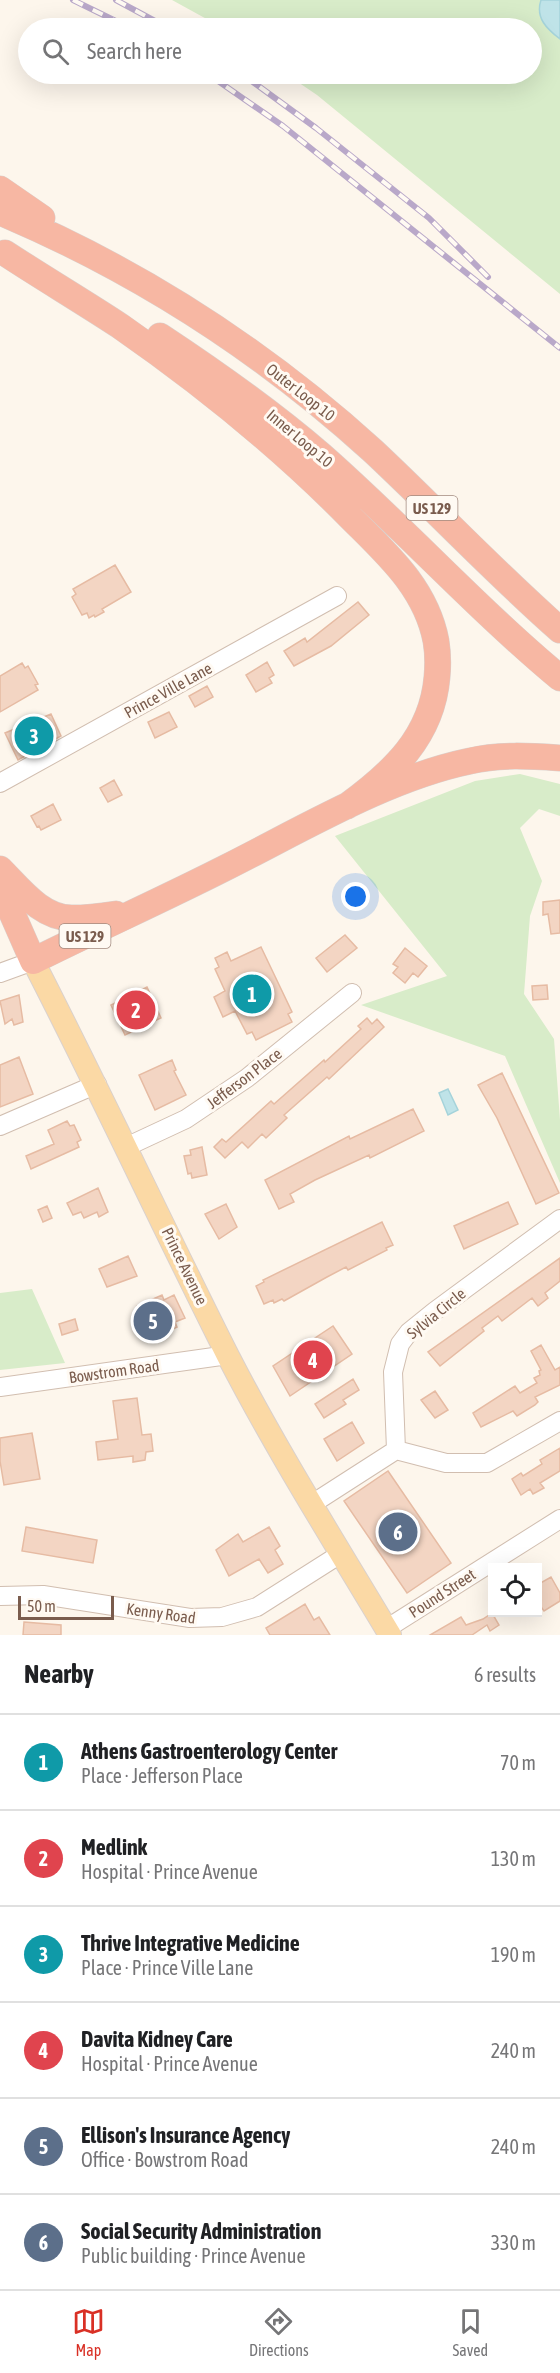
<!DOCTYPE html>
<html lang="en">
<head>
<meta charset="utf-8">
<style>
	body { margin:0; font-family:"Asap Condensed",sans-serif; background:#f6f6f6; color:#202124 }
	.controls { position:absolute; right:18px; bottom:18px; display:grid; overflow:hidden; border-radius:0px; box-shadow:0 6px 24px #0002 }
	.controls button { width:54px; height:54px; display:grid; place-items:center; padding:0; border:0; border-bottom:2px solid #e0e0e0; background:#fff; color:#202124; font:30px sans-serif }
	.scale { position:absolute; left:18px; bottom:15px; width:96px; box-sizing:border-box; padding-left:6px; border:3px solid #7a5c4d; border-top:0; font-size:16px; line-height:21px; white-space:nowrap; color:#7a5c4d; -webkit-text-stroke:4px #fffaf3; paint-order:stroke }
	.you { position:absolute; left:356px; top:897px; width:21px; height:21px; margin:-15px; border:4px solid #fff; border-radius:50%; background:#1a73e8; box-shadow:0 0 0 9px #1a73e833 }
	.badge { display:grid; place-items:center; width:39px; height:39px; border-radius:50%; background:#d93025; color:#fff; font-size:20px; font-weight:700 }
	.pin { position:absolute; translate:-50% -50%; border:3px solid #fff; box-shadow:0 2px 6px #0006 }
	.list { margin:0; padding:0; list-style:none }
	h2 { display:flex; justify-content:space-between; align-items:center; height:78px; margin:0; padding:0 24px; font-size:26px }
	h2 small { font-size:20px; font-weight:400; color:#757577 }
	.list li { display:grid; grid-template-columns:39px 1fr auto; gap:18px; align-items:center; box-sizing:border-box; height:96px; padding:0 24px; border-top:2px solid #e0e0e0 }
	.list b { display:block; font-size:22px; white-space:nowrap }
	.list p { margin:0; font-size:20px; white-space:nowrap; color:#757577 }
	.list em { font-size:20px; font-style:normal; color:#757577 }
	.icon { flex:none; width:33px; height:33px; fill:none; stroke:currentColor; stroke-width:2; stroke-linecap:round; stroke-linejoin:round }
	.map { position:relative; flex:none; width:560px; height:1635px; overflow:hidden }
	.search { position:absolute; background:#fff; box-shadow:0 6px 24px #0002; left:18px; right:18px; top:18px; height:66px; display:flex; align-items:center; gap:15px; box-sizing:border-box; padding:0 21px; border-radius:33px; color:#757577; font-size:22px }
	.sheet { height:654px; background:#fff }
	nav { display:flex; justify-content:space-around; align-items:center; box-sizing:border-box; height:84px; border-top:2px solid #e0e0e0; background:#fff; font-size:16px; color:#757577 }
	nav a { display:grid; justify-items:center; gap:3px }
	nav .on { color:#d93025 }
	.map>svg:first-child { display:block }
</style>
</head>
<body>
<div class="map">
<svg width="560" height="1635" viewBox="0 0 560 1635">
	<rect width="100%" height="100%" fill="#fdf6ec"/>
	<path fill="#d8ecc9" d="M172 0H560V294L317 95 286 74H532V28H223Z
		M520 774 560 784V816L539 809 520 828 542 881 530 916 524 994 554 1039 560 1120V1183L505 1056 361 1005 447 976 335 836 475 781Z
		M32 1289 65 1363 0 1370V1293Z"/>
	<path fill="#bfe3e8" stroke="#a5d3da" stroke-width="1.5" d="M541 0H560V39C547 29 535 18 541 0Z
		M448 1089 458 1110 448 1115 439 1093Z"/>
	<path fill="#f3d5c3" stroke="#e6bba3" stroke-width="1.5" d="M115 565 131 592 102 609 104 612 95 617 94 615 89 618 87 613 82 615 72 597 76 594 73 589Z
		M358 602 369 615 331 646 294 666 284 651 305 638 307 642Z
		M267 662 274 675 269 678 272 683 256 692 246 675Z
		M22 663 25 668 28 666 38 684 35 685 38 690 0 712V676Z
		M207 686 213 697 195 707 189 696Z
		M169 712 177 727 155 738 148 722Z
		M51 714 61 736 18 760 5 733Z
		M114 780 122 795 108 802 100 788Z
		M53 804 61 820 41 830 39 826 37 827 31 816Z
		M560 900V933L551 934 548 914 543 915V902Z
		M345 935 357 948 327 972 316 958Z
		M261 947 292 1012 288 1014 292 1022 256 1040 252 1032 247 1034 235 1011 223 1017 214 997 225 991 215 969 219 967 215 958 227 952 231 961Z
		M405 948 427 966 418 977 413 973 405 983 393 973 398 967 393 964Z
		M547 985 548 999 533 1000 532 986Z
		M147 987 161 1018 125 1035 111 1005Z
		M19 995 23 1022 14 1025 12 1019 5 1024 0 1001Z
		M367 1018 372 1024 377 1019 384 1027 329 1079 327 1077 284 1115 287 1118 266 1138 262 1134 248 1148 242 1142 225 1158 214 1147 222 1139 226 1142 271 1101 274 1104 324 1060 325 1062 361 1029 358 1026Z
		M19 1057 33 1094 0 1107V1065Z
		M172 1060 176 1070 174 1071 186 1095 155 1110 139 1075Z
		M502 1073 559 1193 536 1204 497 1118 478 1085Z
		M413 1109 424 1131 370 1158 369 1155 315 1180 290 1194 294 1202 279 1209 265 1180 349 1136 350 1139Z
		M67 1121 70 1126 74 1125 81 1140 77 1142 79 1147 31 1169 26 1156 54 1144 48 1130Z
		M202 1147 207 1175 192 1178 191 1173 188 1174 184 1156 191 1155 190 1150Z
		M98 1188 108 1212 99 1217 97 1212 84 1218 81 1212 73 1215 67 1203Z
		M508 1202 518 1224 464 1249 454 1226Z
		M226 1204 237 1227 219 1239 205 1214Z
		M47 1206 52 1218 43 1222 38 1210Z
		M382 1222 393 1245 386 1248 387 1250 348 1270 346 1267 327 1277 284 1301 282 1299 274 1303 273 1300 264 1304 256 1286 264 1282 263 1280Z
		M128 1256 137 1276 107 1287 99 1269Z
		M560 1258V1281L545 1293 548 1298 538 1306 532 1298 502 1321 498 1316 482 1328 484 1331 440 1366 428 1352Z
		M162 1295 164 1300 174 1295 185 1318 175 1322 177 1327 155 1337 152 1331 144 1335 143 1333 140 1334 132 1316 140 1312 137 1306Z
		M75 1319 78 1330 62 1335 59 1324Z
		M333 1326 352 1354 290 1396 273 1366Z
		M541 1345 555 1370 560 1367V1385L535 1397 538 1402 535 1405 517 1416 513 1411 481 1427 473 1413 515 1386 520 1393 537 1383 534 1378 540 1375 539 1371 541 1370 531 1351Z
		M353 1379 359 1390 343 1400 346 1404 324 1418 315 1404Z
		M435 1391 448 1410 435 1418 421 1400Z
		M137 1398 142 1435 151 1434 153 1451 146 1452 145 1460 133 1462V1456L98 1460 96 1442 118 1439 113 1401Z
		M352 1422 364 1443 337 1461 324 1439Z
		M32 1433 40 1479 4 1485 0 1461V1438Z
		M560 1448V1471L540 1483 544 1488 533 1494 530 1489 521 1495 512 1479 521 1473 523 1476 542 1464 540 1460Z
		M388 1471 451 1563 407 1593 344 1501Z
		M26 1527 97 1540 93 1563 22 1551Z
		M269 1527 280 1546 275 1550 283 1564 268 1573 259 1559 229 1576 216 1550 238 1534 243 1542Z
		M551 1577 560 1593V1601L544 1611 537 1601V1585Z
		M305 1604 314 1620 319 1617 330 1635H270L266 1628Z
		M492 1613 499 1625 490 1631 487 1625 472 1635H430L461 1617 466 1625 483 1619Z
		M24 1622 61 1625V1635H23Z"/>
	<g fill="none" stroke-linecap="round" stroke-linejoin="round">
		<defs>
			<path id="minor" d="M0 783 337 596
				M0 973 33 961
				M0 1126 97 1084
				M126 1147 186 1119 247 1078 352 993
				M0 1387 228 1355
				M396 1450 393 1372 400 1344 409 1332 435 1311 560 1219
				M396 1450 446 1463H487L560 1421
				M312 1504 396 1450
				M0 1596 43 1595 190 1618 222 1617 257 1607 342 1553
				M386 1629 560 1519"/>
			<path id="major" d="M33 961C100 1091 162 1225 228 1356 277 1451 335 1543 390 1635"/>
			<path id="highway" d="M0 189 42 218
				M0 212C137 270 263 351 373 451 436 510 495 573 560 630
				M5 253C43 278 82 301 120 326 202 383 280 446 350 517 387 554 426 588 436 641 438 653 438 666 437 677 432 737 392 773 347 806
				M160 336C216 373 270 411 321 455 403 527 476 608 560 678
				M0 869C20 889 42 919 73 918 87 918 102 916 116 914
				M0 886 33 961C97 929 162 900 225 868 301 830 387 778 470 761 499 754 530 756 560 758"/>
		</defs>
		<use href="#minor" stroke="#d1beb0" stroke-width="20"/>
		<use href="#major" stroke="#dad1cd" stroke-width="24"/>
		<use href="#highway" stroke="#dad1cd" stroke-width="27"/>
		<use href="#minor" stroke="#fff" stroke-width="18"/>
		<use href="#major" stroke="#fbd9a5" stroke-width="22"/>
		<use href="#highway" stroke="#f7b7a3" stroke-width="26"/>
		<defs>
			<path id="rail" d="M73 0 130 28
				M116 0 168 28
				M208 74 283 126 560 348
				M242 74 316 128 429 218 488 277"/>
		</defs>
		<use href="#rail" stroke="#b9a8c9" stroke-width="6"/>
		<use href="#rail" stroke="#fffaf3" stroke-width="4" stroke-dasharray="11" stroke-linecap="butt"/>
	</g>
	<g text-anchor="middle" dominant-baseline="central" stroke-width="6" stroke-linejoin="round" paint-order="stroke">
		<g fill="#fffaf3" stroke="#a28b7f" stroke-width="1.5">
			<rect x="406.5" y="496" width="51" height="24" rx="4.5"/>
			<rect x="59.5" y="924" width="51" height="24" rx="4.5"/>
		</g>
		<g font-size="15" font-weight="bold" fill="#7a5c4d">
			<text x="432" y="508">US 129</text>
			<text x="85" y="936">US 129</text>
		</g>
		<g font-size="16" fill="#7a5c4d" stroke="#fffaf3">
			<text transform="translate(301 392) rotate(38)">Outer Loop 10</text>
			<text transform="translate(300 438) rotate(40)">Inner Loop 10</text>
			<text transform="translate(168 690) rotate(-29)">Prince Ville Lane</text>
			<text transform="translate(244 1078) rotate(-37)">Jefferson Place</text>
			<text transform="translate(185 1266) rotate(64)">Prince Avenue</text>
			<text transform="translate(436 1313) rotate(-39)">Sylvia Circle</text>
			<text transform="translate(114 1371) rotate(-8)">Bowstrom Road</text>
			<text transform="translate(442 1593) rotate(-33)">Pound Street</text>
			<text transform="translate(161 1613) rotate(8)">Kenny Road</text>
		</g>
	</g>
</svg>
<div class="controls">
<button><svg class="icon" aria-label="locate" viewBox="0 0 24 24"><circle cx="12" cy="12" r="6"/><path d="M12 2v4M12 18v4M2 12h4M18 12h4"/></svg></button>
</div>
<div class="scale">50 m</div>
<div class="you"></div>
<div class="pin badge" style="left:252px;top:994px;background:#0f9aa8">1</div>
<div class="pin badge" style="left:136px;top:1010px;background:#e0444e">2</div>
<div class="pin badge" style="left:34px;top:736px;background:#0f9aa8">3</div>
<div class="pin badge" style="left:313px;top:1360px;background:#e0444e">4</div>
<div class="pin badge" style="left:153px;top:1321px;background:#5c6f8a">5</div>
<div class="pin badge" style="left:398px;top:1532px;background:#5c6f8a">6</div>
<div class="search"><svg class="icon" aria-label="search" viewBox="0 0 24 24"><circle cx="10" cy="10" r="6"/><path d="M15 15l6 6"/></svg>Search here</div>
</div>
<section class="sheet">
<h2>Nearby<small>6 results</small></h2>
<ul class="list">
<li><span class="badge" style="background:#0f9aa8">1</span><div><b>Athens Gastroenterology Center</b><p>Place · Jefferson Place</p></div><em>70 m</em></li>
<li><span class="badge" style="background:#e0444e">2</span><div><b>Medlink</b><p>Hospital · Prince Avenue</p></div><em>130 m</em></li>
<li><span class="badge" style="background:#0f9aa8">3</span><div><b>Thrive Integrative Medicine</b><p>Place · Prince Ville Lane</p></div><em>190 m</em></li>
<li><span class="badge" style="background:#e0444e">4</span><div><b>Davita Kidney Care</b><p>Hospital · Prince Avenue</p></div><em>240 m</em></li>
<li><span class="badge" style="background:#5c6f8a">5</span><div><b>Ellison's Insurance Agency</b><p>Office · Bowstrom Road</p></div><em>240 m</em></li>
<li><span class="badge" style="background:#5c6f8a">6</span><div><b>Social Security Administration</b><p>Public building · Prince Avenue</p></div><em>330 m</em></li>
</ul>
</section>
<nav>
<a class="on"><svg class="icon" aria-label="map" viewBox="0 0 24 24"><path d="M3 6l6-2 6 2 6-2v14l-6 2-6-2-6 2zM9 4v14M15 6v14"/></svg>Map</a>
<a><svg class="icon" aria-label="directions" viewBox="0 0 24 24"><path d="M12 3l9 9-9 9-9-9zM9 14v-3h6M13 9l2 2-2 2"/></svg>Directions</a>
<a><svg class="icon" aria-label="saved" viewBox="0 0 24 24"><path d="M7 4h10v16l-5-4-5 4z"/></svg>Saved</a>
</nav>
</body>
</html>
